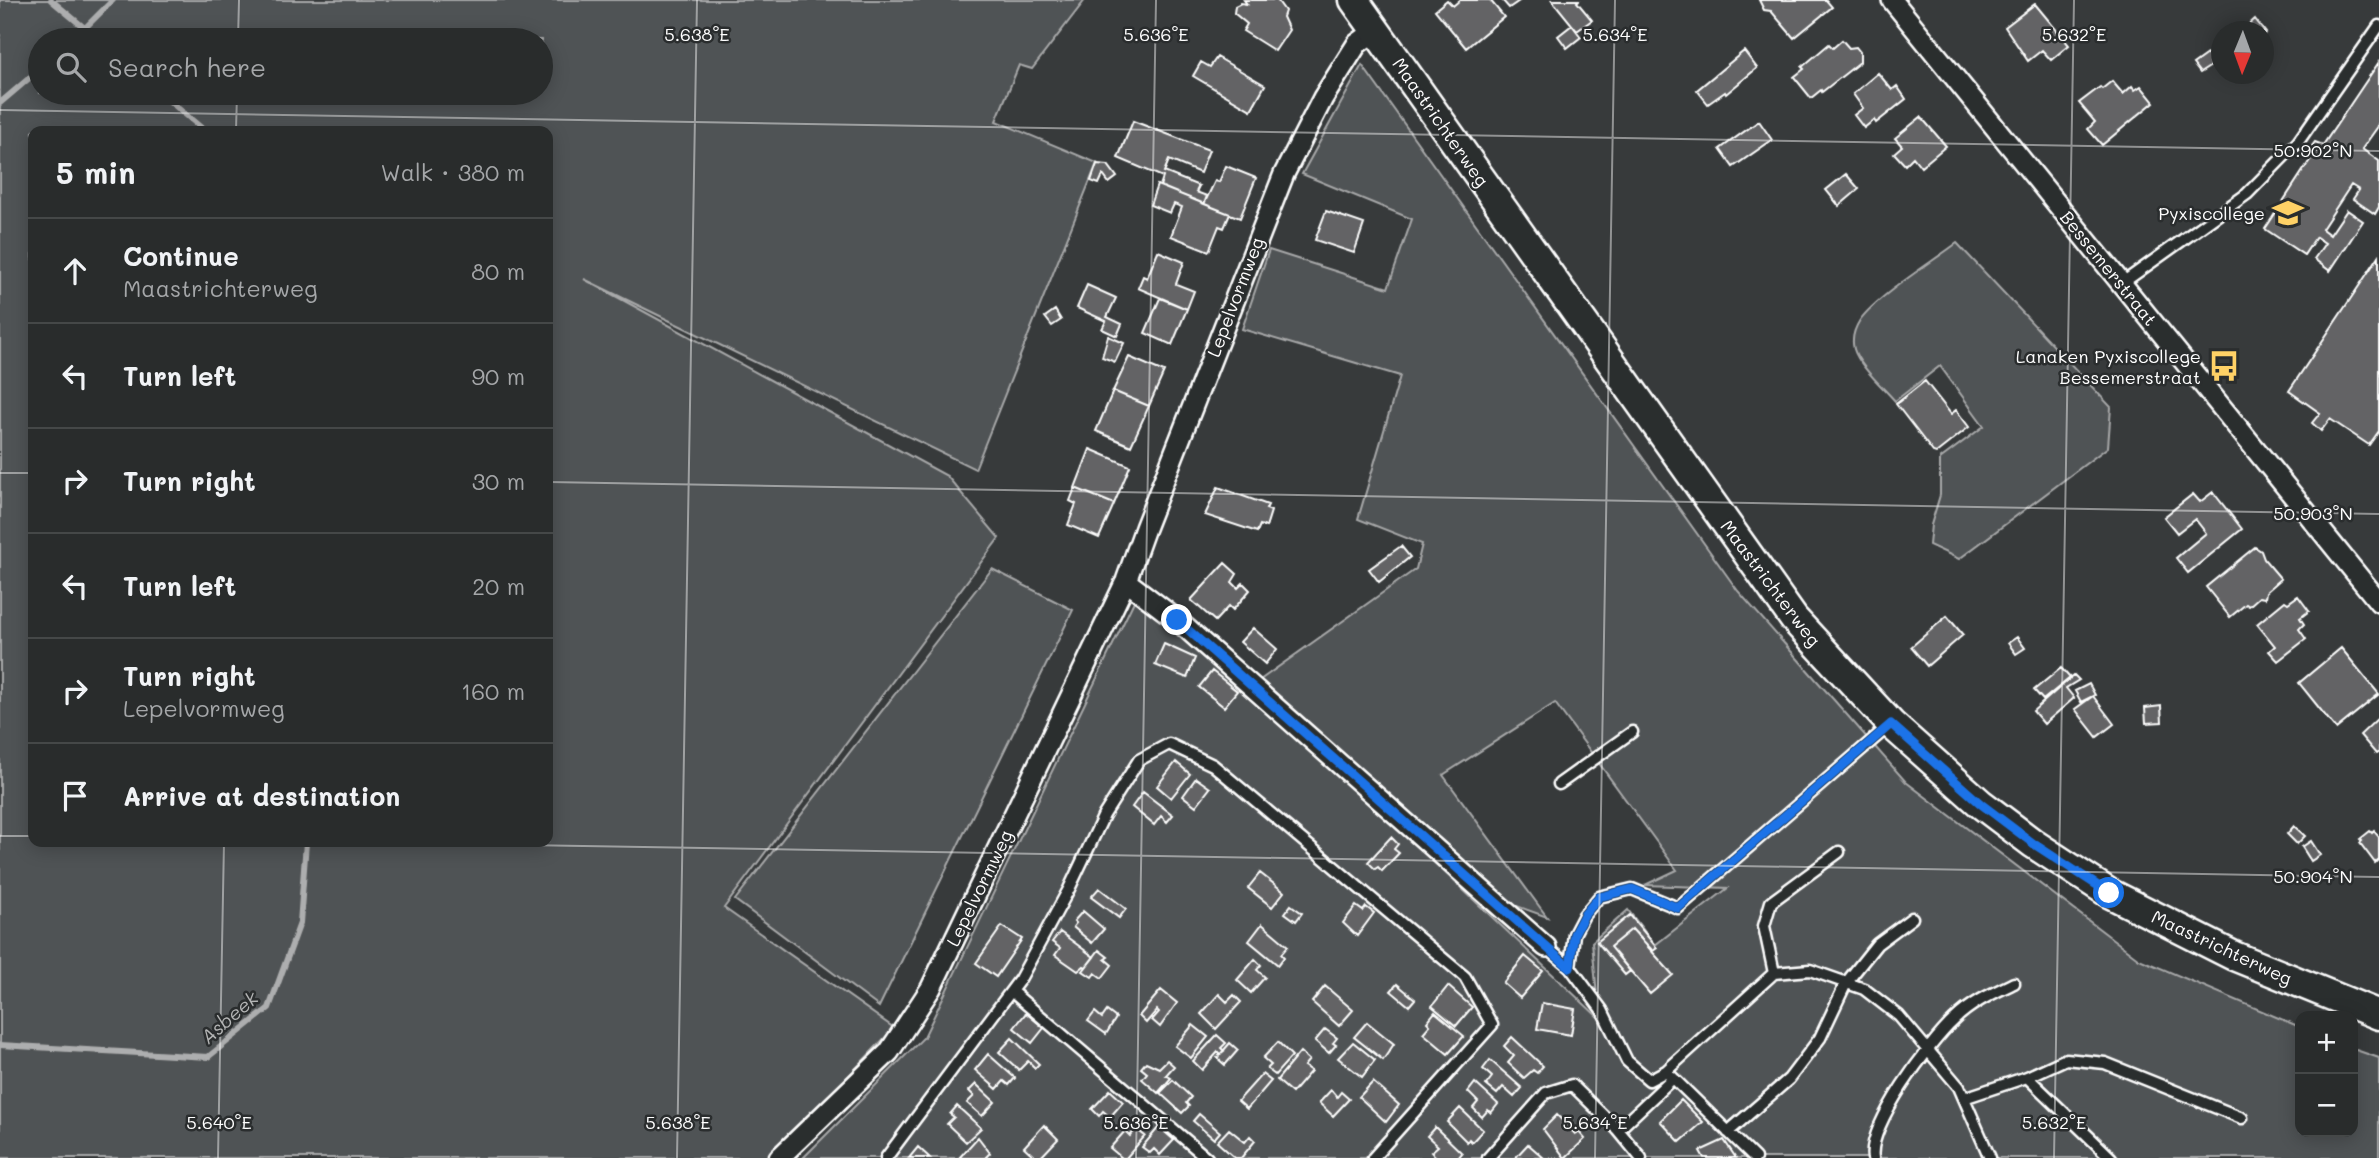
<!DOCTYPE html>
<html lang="en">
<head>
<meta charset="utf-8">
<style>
	body { margin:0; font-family:Mali,sans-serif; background:#353838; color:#f1f3f6 }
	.controls { position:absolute; right:21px; bottom:21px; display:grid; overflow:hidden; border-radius:14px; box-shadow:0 4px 18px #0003 }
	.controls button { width:63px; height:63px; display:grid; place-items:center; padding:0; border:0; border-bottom:2px solid #454848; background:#292c2c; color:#f1f3f6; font:35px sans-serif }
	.compass { position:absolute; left:2211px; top:21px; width:63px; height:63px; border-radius:50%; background:#292c2c; box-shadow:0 4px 18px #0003; rotate:181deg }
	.stop { position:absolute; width:21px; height:21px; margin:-16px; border:5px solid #1a73e8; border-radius:50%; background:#fff }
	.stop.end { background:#1a73e8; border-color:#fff; box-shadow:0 2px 7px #0008 }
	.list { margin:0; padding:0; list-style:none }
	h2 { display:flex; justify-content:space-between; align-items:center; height:91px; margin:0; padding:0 28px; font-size:30px }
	h2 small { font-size:23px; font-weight:400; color:#a5a7a9 }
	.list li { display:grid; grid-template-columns:46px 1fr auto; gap:21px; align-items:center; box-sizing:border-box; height:105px; padding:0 28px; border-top:2px solid #454848 }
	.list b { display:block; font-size:26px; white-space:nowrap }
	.list p { margin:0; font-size:23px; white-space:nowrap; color:#a5a7a9 }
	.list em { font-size:23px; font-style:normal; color:#a5a7a9 }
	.icon { flex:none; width:38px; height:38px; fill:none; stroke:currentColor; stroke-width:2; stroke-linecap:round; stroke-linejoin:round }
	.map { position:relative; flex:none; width:2379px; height:1158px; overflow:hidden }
	.search { position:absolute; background:#292c2c; box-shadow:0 4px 18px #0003; left:28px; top:28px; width:525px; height:77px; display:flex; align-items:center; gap:18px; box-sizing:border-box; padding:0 24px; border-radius:38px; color:#a5a7a9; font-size:26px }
	.panel { position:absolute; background:#292c2c; box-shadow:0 4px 18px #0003; left:28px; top:126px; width:525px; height:721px; border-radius:14px }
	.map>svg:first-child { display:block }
</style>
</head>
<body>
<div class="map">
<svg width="2379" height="1158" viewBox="0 0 2379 1158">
	<rect width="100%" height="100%" fill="#373a3b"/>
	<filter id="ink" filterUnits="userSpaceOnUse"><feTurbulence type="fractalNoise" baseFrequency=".0143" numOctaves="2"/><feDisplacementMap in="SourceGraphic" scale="14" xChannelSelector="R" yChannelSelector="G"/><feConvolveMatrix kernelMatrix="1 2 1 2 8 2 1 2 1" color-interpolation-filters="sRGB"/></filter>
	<g filter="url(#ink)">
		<path fill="#505354" stroke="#a8a9aa" stroke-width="2" fill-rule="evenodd" d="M0 0H1085L1032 69 1019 65 996 121 1097 163 975 469 584 279 947 476 999 538 724 908 894 1028 771 1158H0ZM40 40H541V93H40ZM33 131H548V842H33Z
			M1362 65 1738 591 1906 782 2139 959 2300 1027V1132H2353V1049L2379 1058V1158H803L924 1037 1134 601 1176 631 1338 772 1599 1018 1592 942 1628 910 1655 945 1728 888 1645 885 1677 870 1555 703 1443 775 1547 917 1514 905 1260 680 1416 569 1422 544 1358 519 1400 376 1242 329 1269 250 1388 288 1412 219 1302 174Z
			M1957 243 2111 407 2108 447 1959 559 1929 545 1931 525 1940 495V459L1984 426 1940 366 1895 401C1883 387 1865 372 1857 356 1850 344 1853 331 1860 320 1877 296 1932 262 1957 243Z
			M992 569 1073 610 879 1007 735 900Z"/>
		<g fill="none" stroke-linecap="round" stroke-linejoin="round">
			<path stroke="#adaeaf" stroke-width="6" d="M51 0 99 40
				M73 40 113 0
				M160 93 205 131
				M0 103 40 69
				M0 1045 208 1057 269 1008 300 923 306 842"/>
		</g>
		<path fill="#636465" stroke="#fff" stroke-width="2" d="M1244 0H1277L1285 11 1283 17 1289 30 1275 51 1243 31 1247 24 1234 13 1235 6 1241 3 1247 4Z
			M1447 0 1453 6 1460 0H1490L1504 17 1466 48 1435 10Z
			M1502 0H1518L1519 1 1509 8Z
			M1552 0H1579L1577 2 1592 20 1577 31Z
			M1759 0H1826L1832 7 1794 38 1771 11 1764 10Z
			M2035 4 2069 45 2051 60 2042 50 2028 61 2005 27Z
			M2255 19 2266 33 2264 35V32H2246L2244 29Z
			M1572 25 1581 37 1567 48 1558 36Z
			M1842 40 1849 48 1856 47 1860 52V62L1822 92 1821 90 1811 98 1794 77 1804 69 1802 67 1829 44 1833 48Z
			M1744 51 1757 68 1726 94 1725 92 1708 104 1697 90Z
			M2207 54 2214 64 2200 73 2193 64Z
			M1217 57 1265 85 1251 110 1193 76 1201 62 1210 67Z
			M2379 62V125L2362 149 2379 161V207L2375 214 2353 199 2359 190 2351 185 2322 229 2330 235 2347 210 2363 221 2330 271 2314 259 2325 243 2316 237 2304 255 2265 229 2314 154 2309 150 2315 142 2323 145Z
			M1878 73 1892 90 1897 86 1906 99 1876 123 1874 120 1864 128 1854 115 1863 108 1853 94Z
			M2112 81 2123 94 2132 86 2135 90 2141 86 2154 102 2102 145 2088 129 2095 122 2079 103 2100 87 2102 89Z
			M1921 117 1946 146 1921 167 1913 157 1905 165 1894 153 1902 146 1895 138Z
			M1133 121 1209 150 1200 173 1169 160 1164 172 1199 186 1196 192 1207 196 1204 204 1160 186 1163 177 1118 158Z
			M1759 121 1772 140 1733 167 1720 149Z
			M1097 164 1108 165 1117 177 1109 183 1103 175 1099 184 1091 181Z
			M1226 166 1256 178 1240 218 1204 204 1215 181 1219 182Z
			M1846 174 1859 189 1839 206 1826 190Z
			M1157 185 1230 214 1224 228 1219 226 1209 251 1171 236 1182 207 1174 204 1170 213 1150 205Z
			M1326 211 1364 224 1354 253 1315 240Z
			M1158 251 1184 262 1176 284 1194 291 1187 309 1138 288 1143 276 1147 278Z
			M2379 256V431L2369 445 2330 419 2321 431 2312 423 2320 413 2289 391Z
			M1087 285 1116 298 1107 317 1122 324 1117 336 1102 329 1106 321 1077 308Z
			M1160 298 1187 309 1172 345 1145 333Z
			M1055 310 1061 320 1052 326 1045 317Z
			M1108 336 1124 343 1115 362 1102 357Z
			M1129 357 1164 372 1149 406 1113 391Z
			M1925 381 1951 414 1956 410 1969 427 1936 453 1933 452 1896 404Z
			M1113 391 1149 406 1131 446 1096 431Z
			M1090 449 1130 466 1114 504 1075 488Z
			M1218 487 1268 505 1266 509 1271 511 1266 527 1260 525 1257 532 1205 515Z
			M1075 488 1114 504 1099 538 1068 525 1076 504 1070 501Z
			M2213 492 2242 529 2188 573 2176 558 2206 533 2195 519 2177 533 2164 517 2193 494 2200 502Z
			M1401 546 1410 557 1379 582 1369 569Z
			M2255 547 2261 551 2264 559 2281 579 2266 592 2265 598 2259 597 2249 606 2246 604 2230 617 2206 587Z
			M1225 563 1237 574 1232 582 1238 588 1243 583 1250 590 1233 610 1229 606 1215 621 1191 600Z
			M2298 596 2309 611 2300 618 2304 624 2299 629 2306 639 2278 661 2269 651 2275 646 2257 624 2285 601 2288 603Z
			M1947 616 1963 635 1927 666 1911 647Z
			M1253 628 1277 649 1265 664 1240 642Z
			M2017 637 2025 648 2016 654 2008 643Z
			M1164 644 1195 658 1187 678 1155 665Z
			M2341 648 2379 694 2336 729 2299 683Z
			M2061 668 2070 678 2043 700 2034 690Z
			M1212 671 1237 691 1224 707 1199 687Z
			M2074 675 2079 680 2066 688 2074 698 2044 724 2033 711Z
			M2089 684 2095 695 2081 702 2075 691Z
			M2093 696 2114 724 2097 737 2075 709Z
			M2161 706 2162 722 2146 723 2145 708Z
			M2379 717V752L2376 754 2360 735Z
			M1176 762 1190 774 1171 798 1157 786Z
			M1196 778 1210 788 1196 806 1183 796Z
			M1143 792 1173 815 1167 822 1161 816 1154 825 1132 807Z
			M2294 826 2305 836 2297 844 2287 834Z
			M2370 831 2372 833 2374 831 2379 837V859L2375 863 2360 843 2362 841 2360 839Z
			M1391 837 1398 844 1394 849 1399 853 1382 871 1378 867 1375 869 1368 862Z
			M2311 841 2320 855 2311 861 2302 847Z
			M1260 873 1284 892 1272 907 1248 888Z
			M1099 888 1126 909 1119 918 1091 897Z
			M1291 905 1302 913 1296 921 1285 913Z
			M1356 906 1363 911 1366 907 1374 913 1357 936 1343 923Z
			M1083 911 1104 929 1092 943 1073 927 1076 923 1074 921Z
			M1630 915 1657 948 1653 951 1632 929 1610 947 1630 971 1625 975 1597 942Z
			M1262 924 1288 946 1281 954 1284 957 1278 965 1249 941Z
			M1002 926 1022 939 996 977 976 963Z
			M1632 929 1673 975 1650 994 1610 947Z
			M1060 932 1094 957 1086 967 1084 966 1078 971 1055 955 1060 948 1052 942Z
			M1099 950 1108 957 1105 959 1112 965 1102 978 1095 973 1092 977 1083 971Z
			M1525 956 1543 971 1520 998 1503 983Z
			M1255 959 1261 965 1257 970 1265 977 1251 993 1237 980Z
			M1397 984 1415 999 1409 1006 1391 991Z
			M1325 986 1353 1010 1339 1026 1312 1002Z
			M1448 986 1472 1007 1456 1026 1432 1006Z
			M1161 990 1177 1003 1160 1027 1152 1020 1159 1012 1157 1010 1146 1023 1139 1016Z
			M1219 994 1227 1002 1234 995 1241 1002 1216 1029 1201 1014Z
			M1542 1003 1575 1009 1571 1035 1537 1029Z
			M1107 1011 1116 1018 1106 1034 1088 1021 1095 1012 1102 1018Z
			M1435 1012 1464 1036 1448 1054 1423 1033 1430 1025 1427 1022Z
			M1026 1013 1044 1028 1032 1043 1014 1028Z
			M1367 1022 1394 1044 1383 1060 1354 1037Z
			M1193 1025 1208 1037 1191 1058 1175 1046Z
			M1325 1029 1337 1038 1333 1043 1336 1045 1329 1053 1315 1041Z
			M1217 1035 1226 1043 1221 1048 1224 1051 1220 1054 1218 1052 1202 1070 1193 1061Z
			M1512 1037 1543 1066 1537 1073 1533 1070 1524 1078 1508 1063 1514 1056 1504 1046Z
			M1012 1038 1039 1064 1035 1068 1028 1061 1019 1070 999 1052Z
			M1278 1042 1292 1056 1275 1075 1267 1069 1271 1065 1263 1058Z
			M1353 1042 1375 1060 1362 1077 1338 1058Z
			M1230 1043 1238 1050 1225 1065 1217 1058Z
			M1300 1052 1309 1060 1304 1066 1311 1071 1292 1093 1277 1080Z
			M988 1054 1015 1078 1009 1085 1004 1081 997 1089 975 1070Z
			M1167 1060 1174 1066 1166 1075 1171 1078 1158 1093 1142 1079 1147 1073 1141 1068 1146 1062 1159 1068Z
			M1490 1060 1522 1088 1514 1097 1503 1087 1497 1094 1486 1085 1492 1077 1483 1069Z
			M1262 1074 1271 1081 1247 1109 1238 1101Z
			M1173 1080 1191 1097 1186 1103 1189 1106 1182 1113 1160 1093Z
			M1373 1082 1399 1105 1386 1122 1359 1097Z
			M1475 1083 1498 1104 1491 1113 1488 1110 1482 1117 1473 1108 1478 1102 1468 1092Z
			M976 1084 995 1102 982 1116 967 1103 974 1096 969 1091Z
			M1110 1090 1123 1102 1110 1117 1103 1111 1099 1116 1092 1109Z
			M1331 1090 1337 1097 1341 1092 1349 1099 1333 1116 1319 1103Z
			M1681 1100 1703 1122 1680 1142 1660 1121Z
			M957 1106 981 1128 966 1142 947 1124 954 1117 950 1114Z
			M1460 1108 1483 1130 1472 1142 1469 1139 1467 1142 1447 1122Z
			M1199 1114 1220 1132 1214 1139 1193 1121Z
			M1557 1115 1575 1134 1579 1132 1585 1139 1565 1158 1543 1129Z
			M1044 1125 1058 1139 1040 1158H1036L1024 1147Z
			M1159 1127 1174 1140 1160 1155 1154 1149 1150 1153 1142 1147Z
			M1435 1127 1462 1153 1458 1158H1437L1431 1152 1438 1146 1427 1136Z
			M1136 1129 1145 1136 1126 1158H1122L1110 1148 1125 1131 1130 1136Z
			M1229 1129 1245 1142 1250 1136 1255 1141 1241 1158H1235L1217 1142Z
			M978 1137 990 1153 985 1158H959Z
			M1724 1140 1736 1158H1704L1700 1151Z
			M1528 1144 1544 1158H1515Z
			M918 1147 930 1158H909Z"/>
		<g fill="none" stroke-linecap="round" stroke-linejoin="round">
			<defs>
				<path id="service" d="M2121 284 2247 194 2298 142 2379 26
					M1559 784 1632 732
					M1546 947 1570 967
					M1774 973 1764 926 1771 902 1839 852
					M1011 991 1207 1158
					M1666 1071 1774 973 1810 970 1864 989 1899 1016 1959 1087 1990 1158
					M2027 1077 2111 1158
					M1964 1098 2027 1077 2066 1059 2105 1063 2242 1118
					M1728 1132 1789 1079 1820 1038 1846 983 1877 944 1912 918
					M886 1158 1020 979 1069 889 1104 815 1139 760 1169 744 1213 765 1465 977 1492 1025 1373 1158
					M1488 1158 1546 1093 1572 1085 1618 1130
					M1641 1158 1618 1130 1673 1078
					M1755 1158 1666 1071 1649 1080 1627 1061 1602 1010 1570 967 1574 934 1584 915 1599 897 1632 889 1678 908 1890 725
					M1873 1158C1867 1126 1930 1042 1954 1020 1971 1003 1993 993 2014 983"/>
				<path id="minor" d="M1892 0 2379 602
					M1126 581 1177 620 1546 947
					M779 1158 889 1052 931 988 1126 581 1145 528 1284 174 1323 98 1357 44 1376 30"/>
				<path id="secondary" d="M1354 0 1794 619 1891 724 1981 804 2034 844 2109 893 2234 956 2379 1015"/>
			</defs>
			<use href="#service" stroke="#fff" stroke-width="15"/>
			<use href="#minor" stroke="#fff" stroke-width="24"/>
			<use href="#secondary" stroke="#fff" stroke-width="33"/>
			<use href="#service" stroke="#2a2d2e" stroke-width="10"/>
			<use href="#minor" stroke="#2a2d2e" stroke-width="19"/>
			<use href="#secondary" stroke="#2a2d2e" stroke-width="28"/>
		</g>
	</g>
	<g fill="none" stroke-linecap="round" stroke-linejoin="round" filter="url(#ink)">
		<path stroke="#1a73e8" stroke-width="9" d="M1177 620 1570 968 1574 934 1584 915 1599 897 1632 889 1678 908 1891 724 1981 804 2034 844 2109 893"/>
	</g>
	<path fill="none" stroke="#fff" stroke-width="2" stroke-opacity="0.45" d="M238 40 239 0M0 110 2379 151M236 131 237 93M0 473H33M548 482 2379 514M0 836H33M353 842 2379 877M218 1158 224 842M677 1158 697 0M1136 1158 1156 0M1595 1158 1615 0M2054 1158 2074 0"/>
	<defs>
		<symbol id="school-bare" viewBox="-9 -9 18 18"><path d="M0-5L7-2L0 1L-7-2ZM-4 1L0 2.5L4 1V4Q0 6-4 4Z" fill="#ffd166" stroke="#2a2d2e" stroke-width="2.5" paint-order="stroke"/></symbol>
		<symbol id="bus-bare" viewBox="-9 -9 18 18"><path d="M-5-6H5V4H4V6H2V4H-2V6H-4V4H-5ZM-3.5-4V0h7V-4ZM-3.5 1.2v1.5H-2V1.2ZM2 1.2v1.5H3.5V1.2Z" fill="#ffd166" stroke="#2a2d2e" stroke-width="2.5" paint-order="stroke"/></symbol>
	</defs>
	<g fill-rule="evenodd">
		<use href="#school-bare" x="2266" y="191" width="44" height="44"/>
		<use href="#bus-bare" x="2202" y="344" width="44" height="44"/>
	</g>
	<g text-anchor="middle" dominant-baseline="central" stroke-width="5" stroke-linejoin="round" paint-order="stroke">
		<g font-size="18" fill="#fff" stroke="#2a2d2e">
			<text transform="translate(1441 122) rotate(55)">Maastrichterweg</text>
			<text transform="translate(2109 268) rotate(51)">Bessemerstraat</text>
			<text transform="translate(1235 297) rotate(-69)">Lepelvormweg</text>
			<text transform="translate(1771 583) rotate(53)">Maastrichterweg</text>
			<text transform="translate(979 888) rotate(-64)">Lepelvormweg</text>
			<text transform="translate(2222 947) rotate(25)">Maastrichterweg</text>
		</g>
		<g font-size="18" fill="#fff" stroke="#2a2d2e" text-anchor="end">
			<text x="2265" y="213">Pyxiscollege</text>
			<text x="2201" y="356">Lanaken Pyxiscollege<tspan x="2201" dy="21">Bessemerstraat</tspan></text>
		</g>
		<g font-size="19" font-style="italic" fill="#b4b5b5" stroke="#2a2d2e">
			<text transform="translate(229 1017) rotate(-41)">Asbeek</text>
		</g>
	</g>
	<g font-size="18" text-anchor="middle" fill="#fff" stroke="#2a2d2e" stroke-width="5" stroke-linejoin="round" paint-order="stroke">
		<text x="697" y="41">5.638°E</text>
		<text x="1156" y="41">5.636°E</text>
		<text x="1615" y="41">5.634°E</text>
		<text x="2074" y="41">5.632°E</text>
		<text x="2313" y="157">50.902°N</text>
		<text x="2313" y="520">50.903°N</text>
		<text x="2313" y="883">50.904°N</text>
		<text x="219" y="1129">5.640°E</text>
		<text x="678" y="1129">5.638°E</text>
		<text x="1136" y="1129">5.636°E</text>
		<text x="1595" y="1129">5.634°E</text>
		<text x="2054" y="1129">5.632°E</text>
	</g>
</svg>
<div class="controls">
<button>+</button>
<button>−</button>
</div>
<svg class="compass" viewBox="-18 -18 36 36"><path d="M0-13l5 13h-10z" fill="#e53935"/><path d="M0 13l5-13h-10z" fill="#a5a7a9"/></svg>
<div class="stop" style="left:2109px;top:893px"></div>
<div class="stop end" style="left:1177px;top:620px"></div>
<div class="search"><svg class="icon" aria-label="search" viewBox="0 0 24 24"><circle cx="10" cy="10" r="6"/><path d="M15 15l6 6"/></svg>Search here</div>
<section class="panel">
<h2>5 min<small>Walk · 380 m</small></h2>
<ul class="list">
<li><svg class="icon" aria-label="ahead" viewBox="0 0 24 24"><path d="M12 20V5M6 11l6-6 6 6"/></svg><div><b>Continue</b><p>Maastrichterweg</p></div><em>80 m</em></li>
<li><svg class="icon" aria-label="left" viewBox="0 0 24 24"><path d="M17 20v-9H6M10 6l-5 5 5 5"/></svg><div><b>Turn left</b></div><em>90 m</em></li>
<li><svg class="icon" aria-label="right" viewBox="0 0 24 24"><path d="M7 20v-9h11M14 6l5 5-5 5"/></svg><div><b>Turn right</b></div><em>30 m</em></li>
<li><svg class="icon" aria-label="left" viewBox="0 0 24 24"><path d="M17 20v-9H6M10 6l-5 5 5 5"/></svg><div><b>Turn left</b></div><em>20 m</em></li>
<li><svg class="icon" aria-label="right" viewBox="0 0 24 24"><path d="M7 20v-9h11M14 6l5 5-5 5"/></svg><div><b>Turn right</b><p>Lepelvormweg</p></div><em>160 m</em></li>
<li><svg class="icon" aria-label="arrive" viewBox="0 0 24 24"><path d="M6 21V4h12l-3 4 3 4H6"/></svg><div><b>Arrive at destination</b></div></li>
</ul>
</section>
</div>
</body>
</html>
